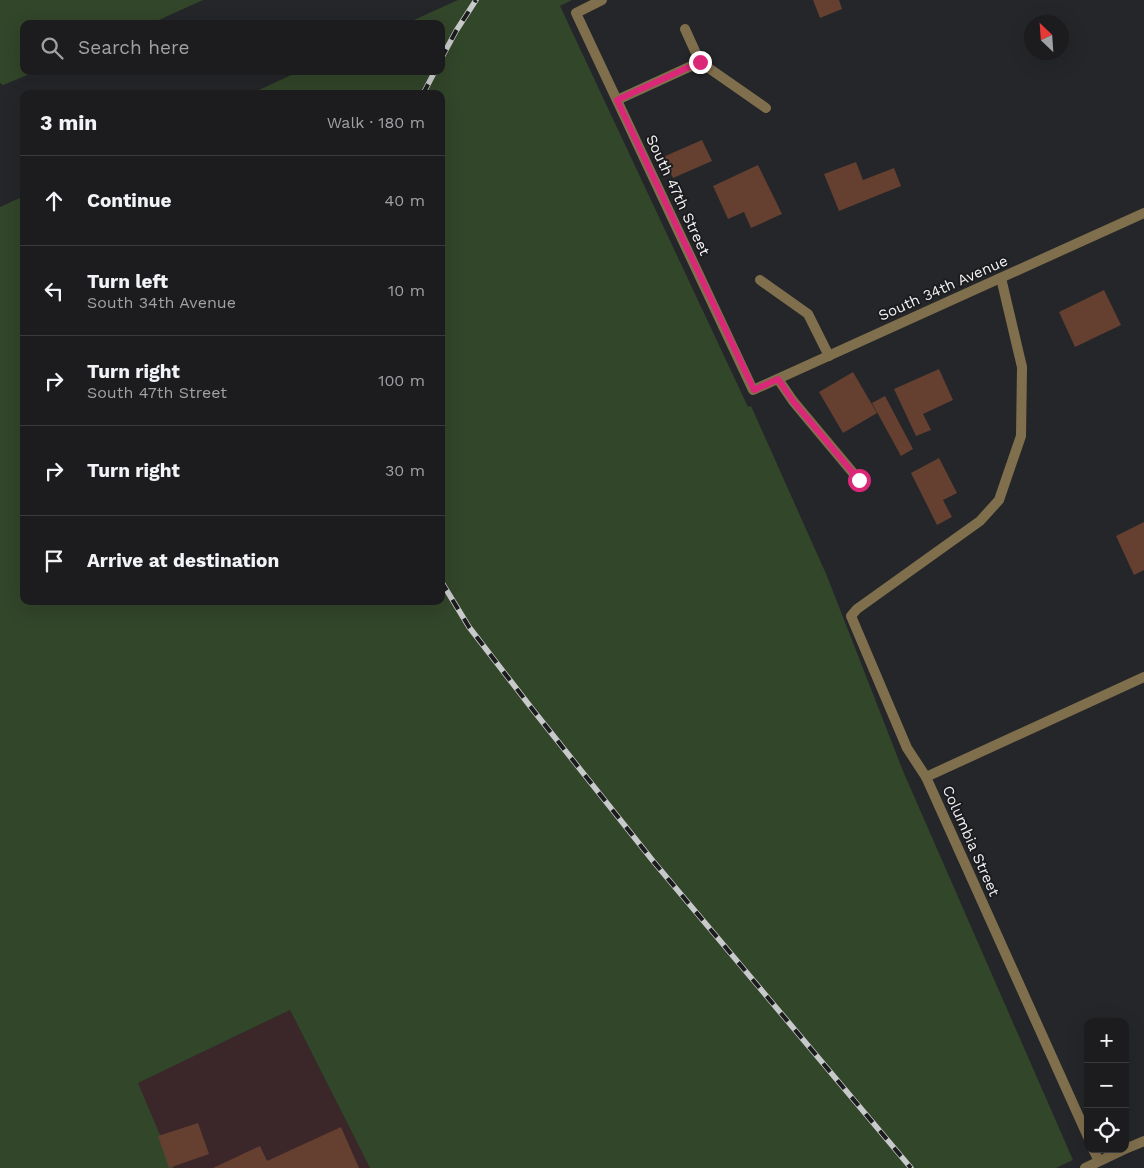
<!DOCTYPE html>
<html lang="en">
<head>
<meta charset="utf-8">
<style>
	body { margin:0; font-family:"Work Sans",sans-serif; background:#29292c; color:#f1f3f6 }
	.controls { position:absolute; right:15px; bottom:15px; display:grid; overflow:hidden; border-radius:10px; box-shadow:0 5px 20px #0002 }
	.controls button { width:45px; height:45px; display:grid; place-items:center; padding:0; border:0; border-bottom:1px solid #3a3a3d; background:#1c1c1f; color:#f1f3f6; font:25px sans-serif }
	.compass { position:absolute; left:1024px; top:15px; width:45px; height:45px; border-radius:50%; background:#1c1c1f; box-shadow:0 5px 20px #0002; rotate:335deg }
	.stop { position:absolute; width:15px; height:15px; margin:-11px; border:4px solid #db2777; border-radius:50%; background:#fff }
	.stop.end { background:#db2777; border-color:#fff; box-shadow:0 1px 5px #0008 }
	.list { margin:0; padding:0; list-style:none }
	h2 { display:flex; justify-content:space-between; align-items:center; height:65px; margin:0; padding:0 20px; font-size:21px }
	h2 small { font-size:16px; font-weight:400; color:#a0a1a4 }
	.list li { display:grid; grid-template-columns:32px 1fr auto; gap:15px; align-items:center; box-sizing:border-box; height:90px; padding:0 20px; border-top:1px solid #3a3a3d }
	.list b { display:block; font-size:19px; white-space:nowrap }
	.list p { margin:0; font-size:16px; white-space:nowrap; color:#a0a1a4 }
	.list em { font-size:16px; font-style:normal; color:#a0a1a4 }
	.icon { flex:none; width:28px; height:28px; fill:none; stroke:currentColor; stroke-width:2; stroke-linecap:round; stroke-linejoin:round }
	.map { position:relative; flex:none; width:1144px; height:1168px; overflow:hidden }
	.search { position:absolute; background:#1c1c1f; box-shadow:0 5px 20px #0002; left:20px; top:20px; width:425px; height:55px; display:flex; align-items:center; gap:12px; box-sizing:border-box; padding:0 18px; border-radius:10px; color:#a0a1a4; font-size:19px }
	.panel { position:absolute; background:#1c1c1f; box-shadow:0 5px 20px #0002; left:20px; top:90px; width:425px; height:515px; border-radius:10px }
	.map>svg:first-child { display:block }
</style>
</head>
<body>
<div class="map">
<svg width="1144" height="1168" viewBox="0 0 1144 1168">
	<rect width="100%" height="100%" fill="#252629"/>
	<path fill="#3b2729" d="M290 1010 370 1168H174L137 1083Z"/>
	<path fill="#32462a" d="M0 0H203L150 24H24V71H37L3 85 0 83Z
		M458 0H572L560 6 748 407 751 406 827 576 903 771 1073 1160 1056 1168H370L290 1010 138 1083 174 1168H0V207L24 196V601H441V94H250L300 71H441V24H405Z"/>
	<path fill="#653f30" d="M813 0H839L842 9 820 18Z
		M702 140 712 161 673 178 663 157Z
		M856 162 863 180 894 168 901 186 839 211 824 174Z
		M758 165 782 214 751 228 744 212 728 219 713 186Z
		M1104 290 1121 325 1075 347 1059 312Z
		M939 369 953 400 923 414 931 430 916 436 894 389Z
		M853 372 877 413 843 433 819 392Z
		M885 396 913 449 901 456 872 403Z
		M939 458 957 493 943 500 952 517 937 525 911 473Z
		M1144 522V570L1134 575 1116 536Z
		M198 1123 209 1154 169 1168 158 1136Z
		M341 1127 359 1168H213L260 1146 267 1161Z"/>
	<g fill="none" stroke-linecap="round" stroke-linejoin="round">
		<path stroke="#806f4d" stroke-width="10" d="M685 29 700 62
			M617 100 700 62 766 108
			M760 280 808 314 829 356
			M778 379 793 401 859 480
			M926 777 907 748 851 616 857 609 980 521 999 500 1021 436 1022 367 1001 278"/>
		<path stroke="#806f4d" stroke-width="10" d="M602 0 576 13 753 390 1144 213
			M1088 1137 926 777 1144 677
			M1093 1149 1099 1161
			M1125 1149 1144 1141
			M1085 1168 1125 1149"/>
		<defs>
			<path id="rail" d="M441 59 456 31 476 0
				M423 94 435 71
				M441 581 469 627 533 710 653 861 911 1168"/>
		</defs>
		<use href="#rail" stroke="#c8c9cb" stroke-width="5.5"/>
		<use href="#rail" stroke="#1c1c1f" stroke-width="4" stroke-dasharray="11" stroke-linecap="butt"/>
	</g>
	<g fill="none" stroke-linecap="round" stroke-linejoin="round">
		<path stroke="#db2777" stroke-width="6" d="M700 62 617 100 754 390 778 379 793 401 859 480"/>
	</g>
	<g text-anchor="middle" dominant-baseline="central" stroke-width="4" stroke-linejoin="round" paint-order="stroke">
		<g font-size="15" fill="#f0f1f3" stroke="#1c1c1f">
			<text transform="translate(678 195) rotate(65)">South 47th Street</text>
			<text transform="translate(943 288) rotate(-24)">South 34th Avenue</text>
			<text transform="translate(971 841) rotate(66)">Columbia Street</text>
		</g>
	</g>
</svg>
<div class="controls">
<button>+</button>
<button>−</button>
<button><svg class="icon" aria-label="locate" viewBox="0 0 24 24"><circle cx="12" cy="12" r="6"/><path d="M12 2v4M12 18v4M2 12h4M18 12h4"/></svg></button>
</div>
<svg class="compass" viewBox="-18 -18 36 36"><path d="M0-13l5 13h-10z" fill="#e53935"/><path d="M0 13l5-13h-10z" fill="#a0a1a4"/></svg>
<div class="stop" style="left:859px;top:480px"></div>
<div class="stop end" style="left:700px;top:62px"></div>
<div class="search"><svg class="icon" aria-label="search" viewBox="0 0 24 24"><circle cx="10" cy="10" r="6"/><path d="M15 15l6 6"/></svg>Search here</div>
<section class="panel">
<h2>3 min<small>Walk · 180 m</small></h2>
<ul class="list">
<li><svg class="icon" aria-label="ahead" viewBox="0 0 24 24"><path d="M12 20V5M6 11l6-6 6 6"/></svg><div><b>Continue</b></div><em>40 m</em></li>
<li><svg class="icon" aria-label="left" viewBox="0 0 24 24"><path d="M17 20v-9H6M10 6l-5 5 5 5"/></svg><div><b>Turn left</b><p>South 34th Avenue</p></div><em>10 m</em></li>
<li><svg class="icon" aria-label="right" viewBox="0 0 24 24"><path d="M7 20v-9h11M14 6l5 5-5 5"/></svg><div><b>Turn right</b><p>South 47th Street</p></div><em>100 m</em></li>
<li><svg class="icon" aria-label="right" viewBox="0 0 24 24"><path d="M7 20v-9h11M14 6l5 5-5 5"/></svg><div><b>Turn right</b></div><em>30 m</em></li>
<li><svg class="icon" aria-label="arrive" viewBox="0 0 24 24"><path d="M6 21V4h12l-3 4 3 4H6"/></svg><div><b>Arrive at destination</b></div></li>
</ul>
</section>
</div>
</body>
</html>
